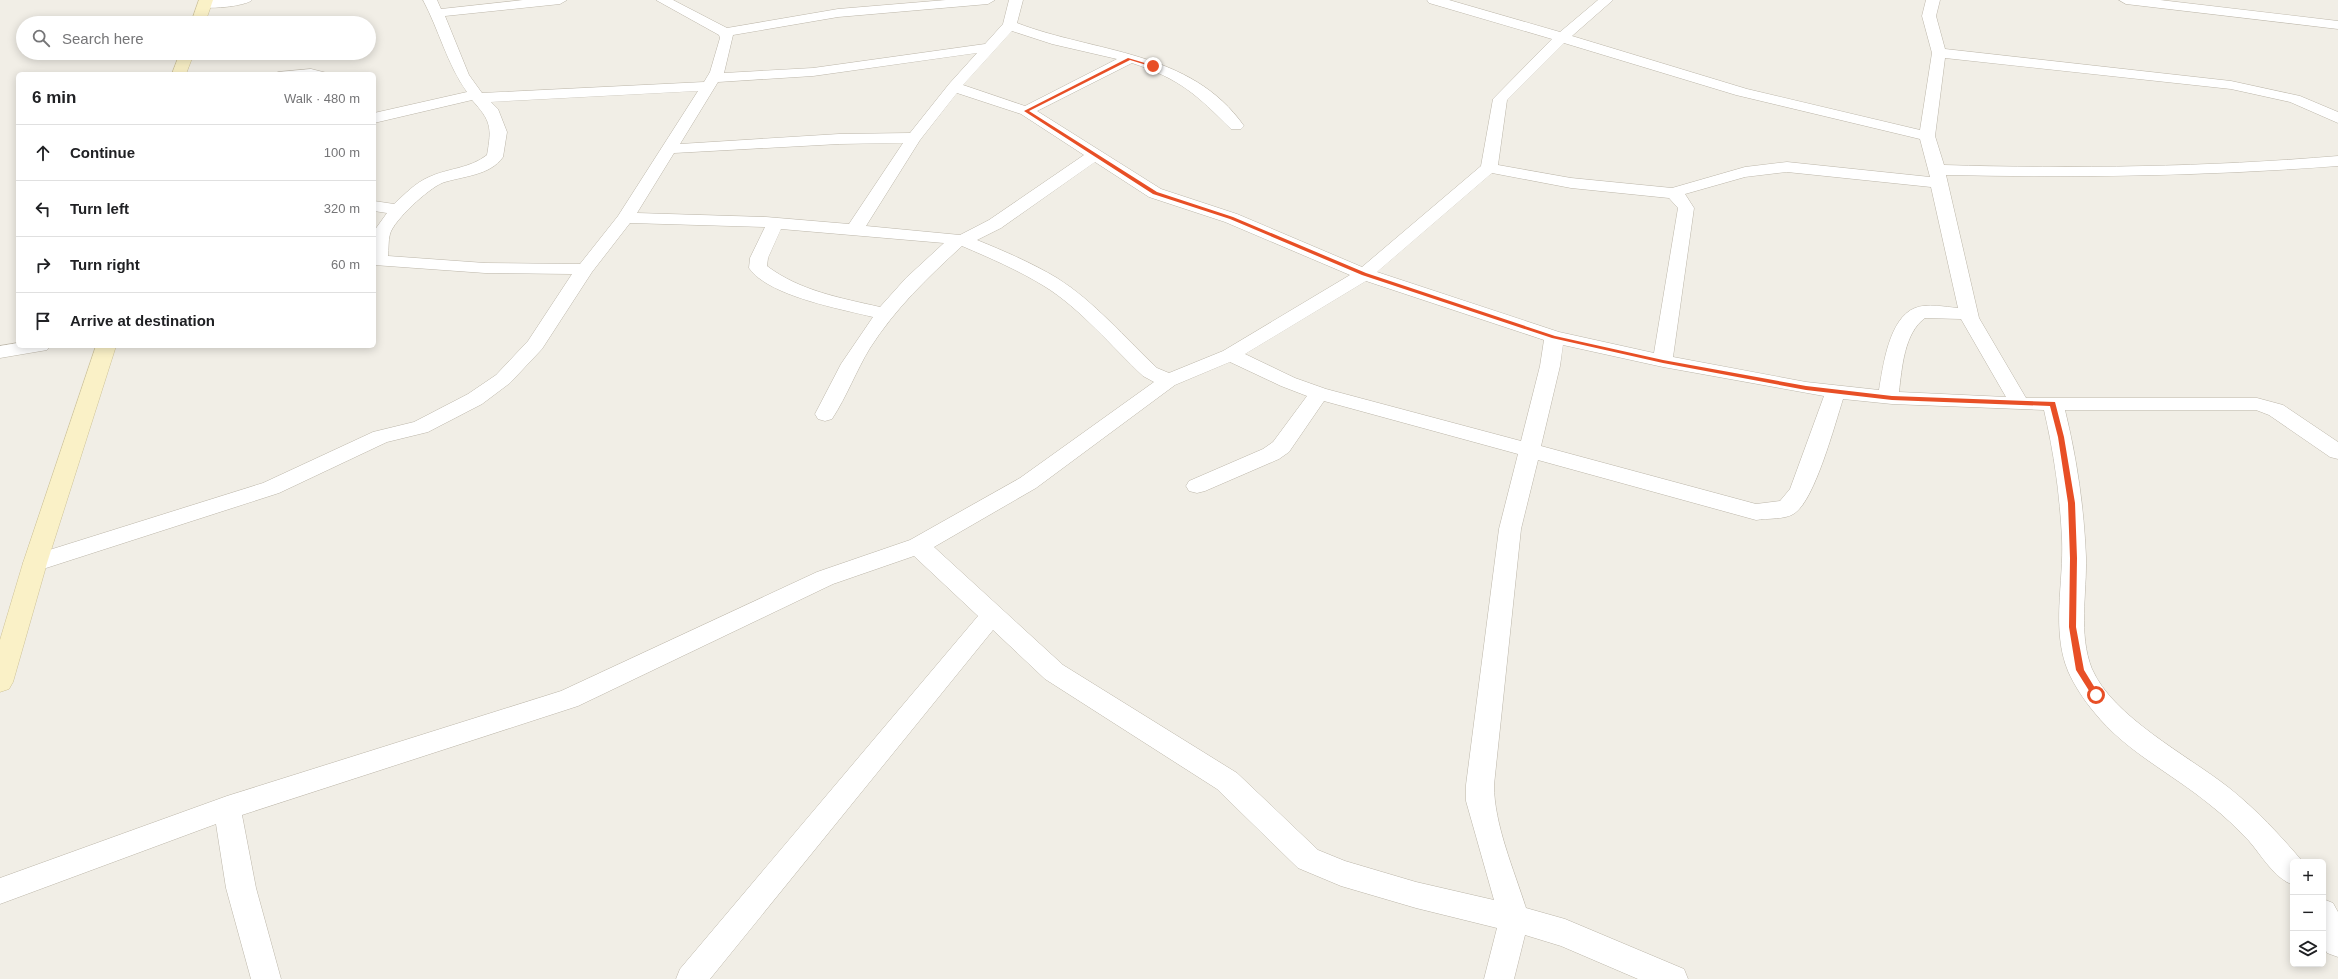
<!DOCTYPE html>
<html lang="en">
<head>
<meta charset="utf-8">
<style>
	body { margin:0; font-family:Helvetica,sans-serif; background:#f2f2f2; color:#202124 }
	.controls { position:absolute; right:12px; bottom:12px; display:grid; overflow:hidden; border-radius:6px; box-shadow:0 2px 10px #0003 }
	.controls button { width:36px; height:36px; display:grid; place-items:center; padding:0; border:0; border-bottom:1px solid #e0e0e0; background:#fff; color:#202124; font:20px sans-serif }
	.stop { position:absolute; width:12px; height:12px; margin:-9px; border:3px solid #e84f26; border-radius:50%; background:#fff }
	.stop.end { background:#e84f26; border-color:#fff; box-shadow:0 1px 4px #0008 }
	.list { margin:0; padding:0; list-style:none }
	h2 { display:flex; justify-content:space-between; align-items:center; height:52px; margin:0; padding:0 16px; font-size:17px }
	h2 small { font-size:13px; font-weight:400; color:#757577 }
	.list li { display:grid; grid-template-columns:26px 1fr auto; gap:12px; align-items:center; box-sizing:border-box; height:56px; padding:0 16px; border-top:1px solid #e0e0e0 }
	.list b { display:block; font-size:15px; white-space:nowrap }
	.list em { font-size:13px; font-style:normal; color:#757577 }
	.icon { flex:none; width:22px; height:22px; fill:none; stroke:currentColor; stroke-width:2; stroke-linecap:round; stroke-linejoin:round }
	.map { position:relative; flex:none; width:2338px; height:979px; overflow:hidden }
	.search { position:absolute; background:#fff; box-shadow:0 2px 10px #0003; left:16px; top:16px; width:360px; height:44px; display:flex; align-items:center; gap:10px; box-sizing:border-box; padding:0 14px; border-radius:22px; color:#757577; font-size:15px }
	.panel { position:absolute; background:#fff; box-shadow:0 2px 10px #0003; left:16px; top:72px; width:360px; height:276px; border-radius:6px }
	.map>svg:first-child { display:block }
</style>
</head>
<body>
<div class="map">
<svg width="2338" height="979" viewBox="0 0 2338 979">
	<rect width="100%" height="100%" fill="#f1eee6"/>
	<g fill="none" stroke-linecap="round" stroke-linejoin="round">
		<defs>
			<path id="lane" d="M311 69 331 74H274L278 72Z"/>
			<path id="street" d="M213 0H252C247 6 203 11 198 5L200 2Z
				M423 0H437L441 9 523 0H567L560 4 445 16 469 75 482 93 704 82 710 72 720 38 719 35 656 0H673L727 28 838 9 946 0H995L988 4 838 17 733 35 724 73 813 68 985 44 1003 24 1009 0H1023L1017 23C1095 53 1191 50 1244 126L1241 129H1231C1196 94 1180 79 1132 63L1037 111 1161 189 1237 214 1362 267 1481 166 1493 99 1552 39 1429 3 1427 0H1449L1560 32 1598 0H1613L1572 36 1747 89 1920 130 1932 53 1922 16 1926 0H1940L1936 16 1945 49 2231 81 2300 96 2338 112V123L2290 102 2231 89 1945 58 1935 136 1944 165C2075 169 2207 167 2338 156V166C2207 176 2077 178 1946 175L1979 318 2026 398H2257L2283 405 2338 442V459L2330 457 2269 415 2256 410H2065C2077 459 2084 508 2086 557 2087 593 2078 634 2092 669 2113 717 2187 755 2228 787 2256 809 2280 835 2303 862H2293V885C2274 878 2262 856 2249 841 2237 828 2223 815 2209 804 2171 773 2125 751 2094 712 2084 700 2074 685 2068 671 2051 630 2064 582 2062 539 2060 496 2054 453 2044 410L1892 404 1843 399C1835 424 1815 499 1795 513 1786 520 1767 518 1756 520L1538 460 1521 529 1494 785C1494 824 1514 870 1526 908L1565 919 1684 969 1688 979H1638L1561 946 1525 935 1514 979H1484L1497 928 1416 908 1341 886 1298 868 1217 789 1045 679 993 630 710 979H676L680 969 978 616 914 556 833 584 578 706 242 815 256 888 281 979H251L226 888 216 824 0 904V878L227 796 561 691 817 572 910 540 1020 478 1154 382 1143 376C1112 347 1080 308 1044 286 1018 270 990 258 962 246 927 278 895 309 870 348 856 371 847 396 832 419L825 421 818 419 815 414 841 364 873 317C841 309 768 296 749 268L750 258 765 227 630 223 592 272 542 349 510 383 482 404 428 432 387 442 279 493 43 569 35 571 27 569 23 563 27 557 263 483 373 432 414 422 468 394 496 375 528 341 572 274 485 273 374 265V231L387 213 374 211V201L394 204C405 194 415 183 429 177 448 168 469 169 487 155 492 127 491 121 472 100L374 123V113L467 92C447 64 439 30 423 0ZM1012 31 1052 44 1117 59 1025 106 963 85ZM1564 43 1736 95 1920 139 1930 177 1787 162 1745 167 1672 188 1571 178 1498 165 1507 100ZM977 53 949 84 910 133 839 134 680 144 718 82 813 76ZM698 91 618 216 580 264 485 263 388 256C389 249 388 241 390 234 394 220 428 189 442 183 462 176 490 176 503 157L507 132 498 109 491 102ZM957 93 1021 114 1084 155 989 220 960 235 866 226 920 140ZM903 143 849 224 766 217 637 213 674 153 839 144ZM1095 162 1149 197 1225 222 1350 275 1223 351 1169 373 1157 368C1125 338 1094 301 1057 278 1032 263 1004 251 977 240L1001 228ZM1787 172 1931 187 1958 308C1945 307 1927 303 1915 308 1889 318 1883 366 1879 390L1806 382 1673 357 1694 208 1685 194 1745 177ZM1492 173 1571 188 1669 198 1678 208 1654 353 1559 332 1377 272ZM781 229 944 243 906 278 880 307C841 298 800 291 767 266L768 258ZM1366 281 1544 340 1540 366 1521 441 1326 389 1295 378 1245 354ZM1925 318 1961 319 2006 397 1899 392C1902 368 1904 333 1925 318ZM1563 345 1663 367 1824 396 1790 489 1780 501 1756 504 1541 446 1560 366ZM1230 362 1281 386 1307 396 1273 442 1263 449 1189 481 1186 486 1189 491 1197 493 1205 491 1279 459 1289 452 1324 401 1518 454 1499 529 1466 785V801L1494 900 1416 882 1345 861 1318 850 1237 773 1063 665 934 547 1036 488 1175 385Z
				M2119 0H2160L2338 21V29L2126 4Z
				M18 343V346H50L47 350 0 358V346Z
				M2323 899 2333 903 2338 912V957L2327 953 2323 944Z"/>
			<path id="secondary" d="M199 0H213L205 23H191Z
				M180 53H194L186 74H172Z
				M96 346H116L47 563 13 682 9 689 0 692V640L23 563Z"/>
		</defs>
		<use href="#lane" stroke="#bcb6a9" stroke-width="1"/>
		<use href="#street" stroke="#bcb6a9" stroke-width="1"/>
		<use href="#secondary" stroke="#cec398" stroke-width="1"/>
		<use href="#lane" fill="#fff" fill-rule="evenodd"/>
		<use href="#street" fill="#fff" fill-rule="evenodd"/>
		<use href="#secondary" fill="#faf1c7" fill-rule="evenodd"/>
	</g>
	<path fill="#e84f26" d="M1128 58 1155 66 1153 67 1130 60 1029 111 1157 192 1233 217 1366 273 1555 336 1663 360 1806 386 1892 396 2055 402 2064 437 2075 503 2077 558 2076 627 2084 670 2098 693V697H2093L2076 670 2069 627 2070 558 2068 503 2058 437 2050 406 1892 400 1806 390 1663 363 1552 338 1362 275 1230 219 1153 194 1024 111Z"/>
</svg>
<div class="controls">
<button>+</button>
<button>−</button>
<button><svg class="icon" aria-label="layers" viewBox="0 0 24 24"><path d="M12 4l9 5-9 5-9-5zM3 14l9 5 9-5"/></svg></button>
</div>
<div class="stop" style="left:2096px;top:695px"></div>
<div class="stop end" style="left:1153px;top:66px"></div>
<div class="search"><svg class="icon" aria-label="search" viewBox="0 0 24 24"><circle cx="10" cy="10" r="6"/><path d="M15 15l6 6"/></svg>Search here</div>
<section class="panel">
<h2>6 min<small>Walk · 480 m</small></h2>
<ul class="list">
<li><svg class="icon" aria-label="ahead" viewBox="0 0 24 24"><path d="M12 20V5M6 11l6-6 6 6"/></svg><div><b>Continue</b></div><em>100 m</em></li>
<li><svg class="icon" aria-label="left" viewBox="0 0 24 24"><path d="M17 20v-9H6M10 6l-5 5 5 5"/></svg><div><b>Turn left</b></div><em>320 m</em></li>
<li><svg class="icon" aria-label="right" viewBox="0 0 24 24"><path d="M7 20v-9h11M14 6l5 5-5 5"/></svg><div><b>Turn right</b></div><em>60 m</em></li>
<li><svg class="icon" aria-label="arrive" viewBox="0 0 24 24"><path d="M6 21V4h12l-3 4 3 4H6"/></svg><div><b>Arrive at destination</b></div></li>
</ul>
</section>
</div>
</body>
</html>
